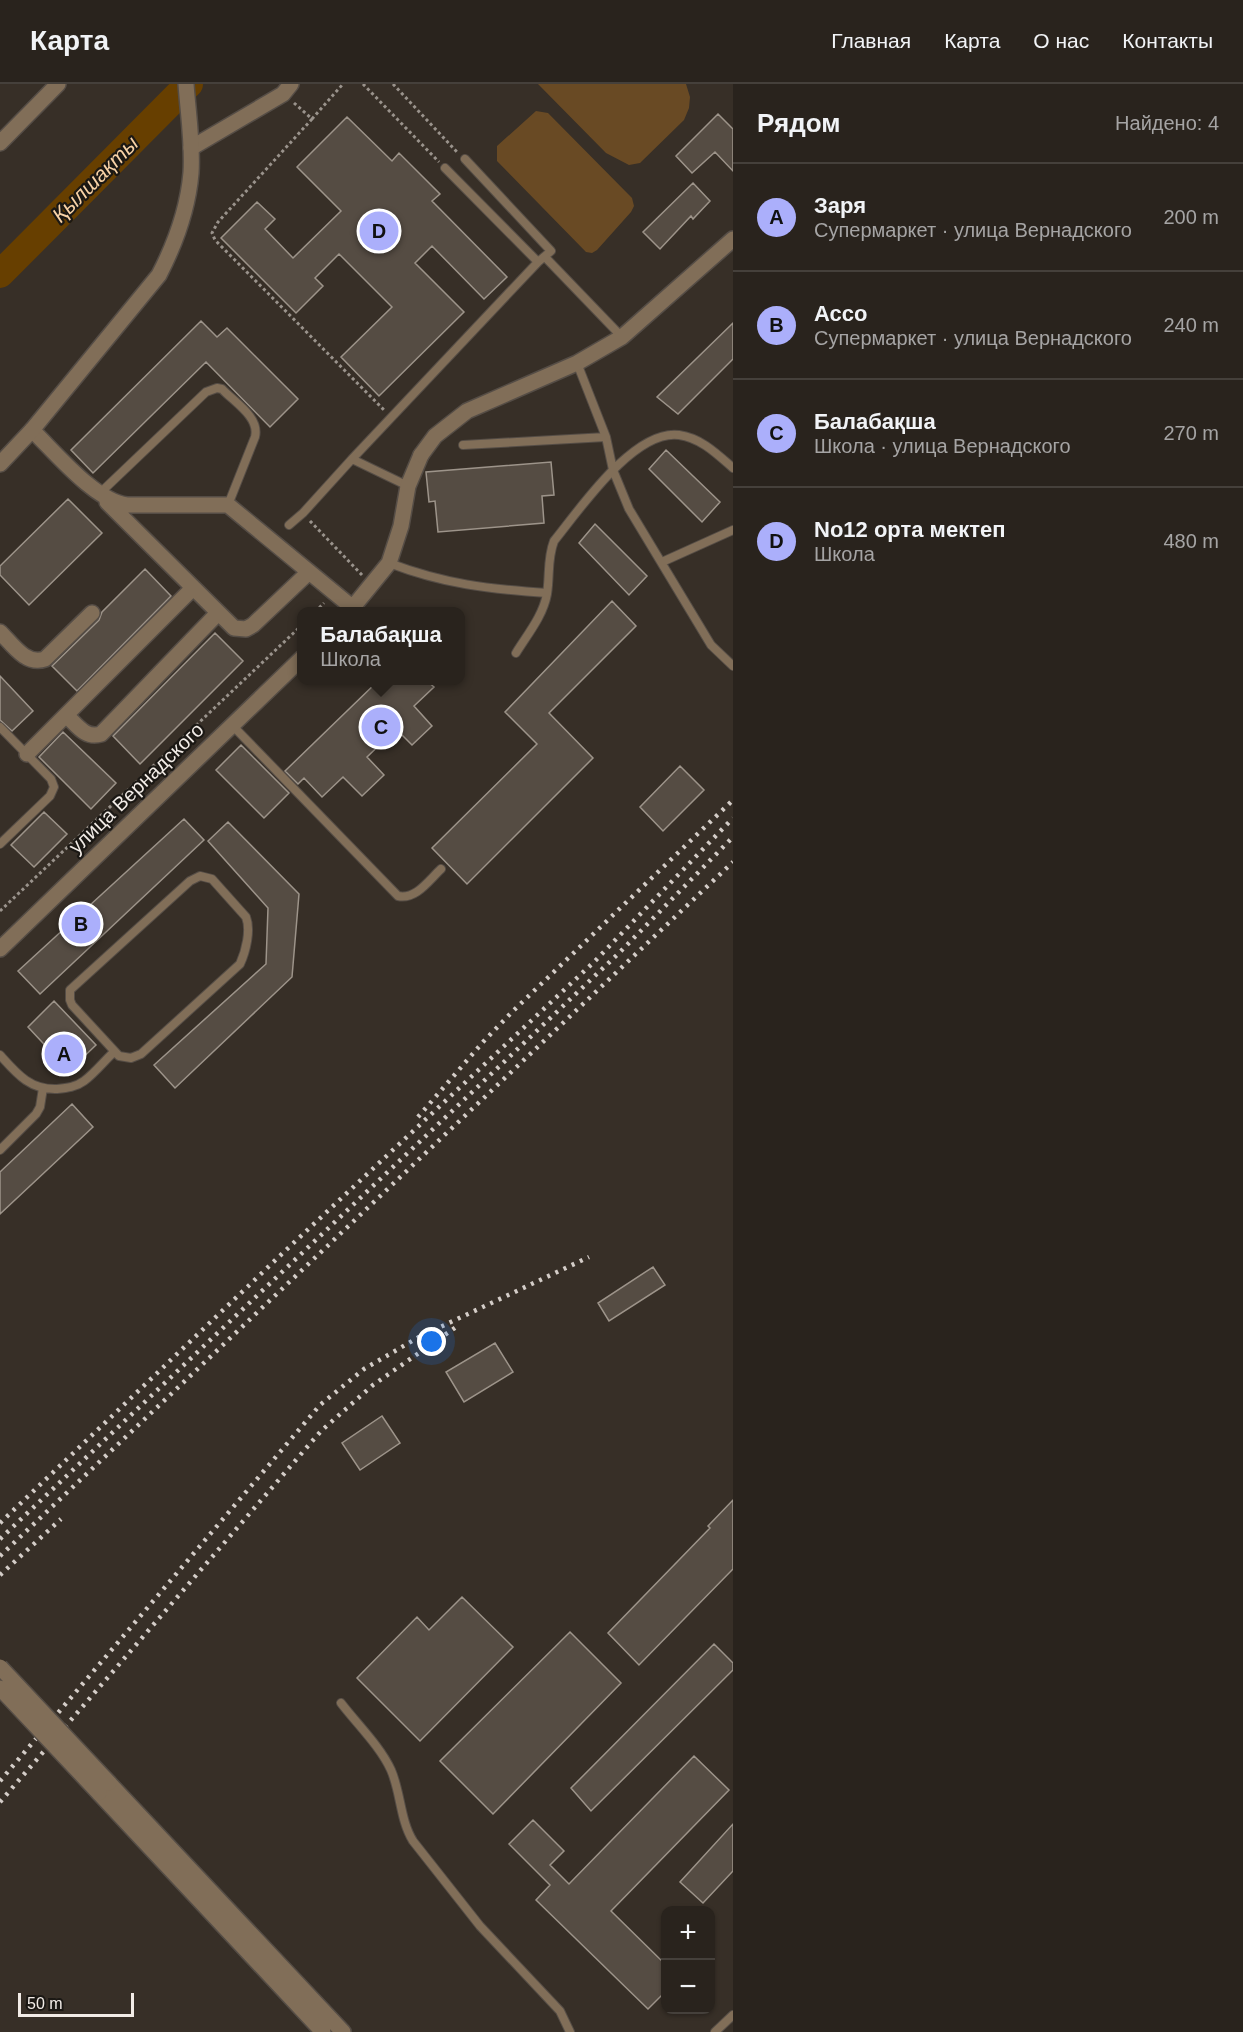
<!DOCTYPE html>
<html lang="ru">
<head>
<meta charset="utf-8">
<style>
	body { margin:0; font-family:Helvetica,sans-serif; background:#312b26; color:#f1f3f6 }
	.controls { position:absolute; right:18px; bottom:18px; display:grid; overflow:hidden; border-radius:12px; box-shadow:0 2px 4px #0004 }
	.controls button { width:54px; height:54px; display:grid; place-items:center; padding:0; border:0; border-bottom:2px solid #45403b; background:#29231d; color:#f1f3f6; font:30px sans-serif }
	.scale { position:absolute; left:18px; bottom:15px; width:116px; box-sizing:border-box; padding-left:6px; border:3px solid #f2ece7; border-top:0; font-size:16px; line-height:21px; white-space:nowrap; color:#f2ece7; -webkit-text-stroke:4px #1b1814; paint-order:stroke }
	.you { position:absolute; left:432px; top:1258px; width:21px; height:21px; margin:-15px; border:4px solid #fff; border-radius:50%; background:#1a73e8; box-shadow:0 0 0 9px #1a73e833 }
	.badge { display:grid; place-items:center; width:39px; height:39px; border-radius:50%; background:#abaffb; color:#111; font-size:20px; font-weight:700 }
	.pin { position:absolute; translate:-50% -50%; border:3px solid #fff; box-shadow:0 2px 6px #0006 }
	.popup { position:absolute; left:297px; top:523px; width:168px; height:78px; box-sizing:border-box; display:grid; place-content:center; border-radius:12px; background:#29231d; filter:drop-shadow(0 2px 4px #0005); font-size:20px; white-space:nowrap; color:#a5a4a4 }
	.popup b { font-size:22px; color:#f1f3f6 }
	.popup::after { content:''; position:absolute; left:50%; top:100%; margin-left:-12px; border:12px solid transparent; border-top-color:#29231d }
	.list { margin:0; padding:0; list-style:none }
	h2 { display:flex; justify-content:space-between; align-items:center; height:78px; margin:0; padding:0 24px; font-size:26px }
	h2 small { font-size:20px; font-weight:400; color:#a5a4a4 }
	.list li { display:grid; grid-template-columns:39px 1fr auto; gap:18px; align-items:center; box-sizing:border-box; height:108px; padding:0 24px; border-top:2px solid #45403b }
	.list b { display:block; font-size:22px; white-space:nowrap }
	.list p { margin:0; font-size:20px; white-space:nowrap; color:#a5a4a4 }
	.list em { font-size:20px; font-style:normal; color:#a5a4a4 }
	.map { position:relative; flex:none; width:733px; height:1948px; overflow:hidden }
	header { display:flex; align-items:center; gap:36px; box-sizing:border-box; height:84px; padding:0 30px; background:#29231d; border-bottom:2px solid #45403b }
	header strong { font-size:28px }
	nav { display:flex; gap:33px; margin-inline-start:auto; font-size:21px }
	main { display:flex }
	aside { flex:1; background:#29231d }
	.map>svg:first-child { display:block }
</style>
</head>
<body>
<header>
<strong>Карта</strong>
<nav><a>Главная</a><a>Карта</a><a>О нас</a><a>Контакты</a></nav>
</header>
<main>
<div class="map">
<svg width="733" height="1948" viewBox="0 0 733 1948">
	<rect width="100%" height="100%" fill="#372f27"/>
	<path fill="#694a24" d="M538 0H686L690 13 689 24 684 36 640 79 629 81 606 69Z
		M536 27 548 29 632 114 634 122 631 128 597 166 592 169 586 168 497 77V62Z"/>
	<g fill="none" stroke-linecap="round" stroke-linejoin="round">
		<path stroke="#673f00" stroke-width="28" d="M0 190 189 0"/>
	</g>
	<path fill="#554c43" stroke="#9d948a" stroke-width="1.5" d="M718 30 733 45V87L715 68 692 89 676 72Z
		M347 33 392 77 399 69 440 110 432 117 507 193 484 215 432 162 415 179 464 228 379 312 341 273 392 223 339 170 315 194 323 202 296 229 221 154 257 118 275 135 265 145 293 174 341 127 297 83Z
		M693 99 710 117 693 135 691 132 660 165 643 148Z
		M201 237 217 253 227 244 298 315 270 343 206 278 93 389 71 366Z
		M733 239V275L678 330 657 313Z
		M666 366 720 418 702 438 649 385Z
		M551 378 554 411 542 412 544 439 438 448 435 417 429 418 426 388Z
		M68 415 102 449 29 521 0 491V482Z
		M595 440 647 492 629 511 579 459Z
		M145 485 171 512 77 607 52 582 99 536 102 528Z
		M612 517 636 542 549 629 593 674 467 800 432 764 537 660 505 628Z
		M215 549 243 577 140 680 113 652Z
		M0 592 33 627 12 647 0 636Z
		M378 597H427L434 603 414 622 432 642 412 661 396 645 367 673 384 691 362 712 343 693 322 713 304 694 298 700 285 687Z
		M63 648 116 699 91 725 39 673Z
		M241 661 289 709 264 734 216 686Z
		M680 682 704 706 663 747 640 723Z
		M44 728 67 750 34 783 11 761Z
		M184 735 204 756 40 910 18 887Z
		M228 738 299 810 292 893 175 1004 154 981 266 880 268 824 208 757Z
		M54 917 96 961 69 987 28 943Z
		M72 1020 93 1043 0 1130V1088Z
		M653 1183 665 1201 609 1237 598 1219Z
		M495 1259 513 1288 464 1318 446 1288Z
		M382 1332 400 1359 360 1386 342 1359Z
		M733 1416V1485L639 1581 608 1549 710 1444 708 1442Z
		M462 1513 513 1563 420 1657 357 1594 417 1533 429 1546Z
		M570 1548 621 1599 493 1730 440 1677Z
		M714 1560 733 1579V1586L591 1727 571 1704Z
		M694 1672 729 1706 611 1827 666 1881V1907L648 1925 536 1816 550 1801 509 1760 533 1736 564 1767 550 1781 569 1800Z
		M733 1740V1787L703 1819 680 1798Z"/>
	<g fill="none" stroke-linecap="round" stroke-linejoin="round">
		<defs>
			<path id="service" d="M445 84 538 178
				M545 173 622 253
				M577 279 606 353 613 386 629 425 711 561 733 582
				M463 361 606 353
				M352 375 538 178 551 167 465 75
				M99 410 206 308 217 304 222 305C234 318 260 333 255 353L228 421
				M289 441 303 429 352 375 408 402
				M662 478 733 446
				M389 479C444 500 488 505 547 509
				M516 569C527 551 543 532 547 510 550 491 547 475 554 457 580 425 634 345 679 351 701 354 717 370 733 384
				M232 641 398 812C416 816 429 796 441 785
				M0 643 51 695 54 703 50 712 0 760
				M200 792 212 795 246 833C251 846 246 867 240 880L141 970 131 974 119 972 72 921 70 916V906L190 797Z
				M0 971C17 990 30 1006 57 1005 67 1004 76 1003 84 997 95 989 104 977 114 968
				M0 1066 36 1030 40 1023 43 1004
				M341 1619C357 1640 380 1662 391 1686 401 1709 400 1736 413 1757L480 1842 560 1927 570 1948
				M715 1948 733 1931"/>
			<path id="minor" d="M0 59 58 0
				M191 64 283 10 291 0
				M32 346C55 368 95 417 127 421H228L353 524
				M107 418 234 544 246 545 253 541 308 489
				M349 528 389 479 401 442 408 402 421 371
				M0 548C12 560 26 582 45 575L92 529
				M66 631C77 641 85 655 101 650L218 529
				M27 670 193 504
				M0 865 302 574"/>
			<path id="tertiary" d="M421 371 435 352 467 327 577 279 622 253 733 155
				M0 380 32 346 159 191C175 160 188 124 191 89 193 60 188 29 186 0
				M109 1699 343 1948
				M99 1709 323 1948"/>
		</defs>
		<use href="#service" stroke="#554d46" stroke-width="10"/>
		<use href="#minor" stroke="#554d46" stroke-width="18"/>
		<use href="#tertiary" stroke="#554d46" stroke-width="18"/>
		<path stroke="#9a938c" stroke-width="3" stroke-dasharray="3 3" stroke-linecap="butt" d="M363 0 439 78
			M393 0 457 68
			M294 19 312 35 343 0
			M312 35 218 138 212 149 215 156 384 326
			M310 437 362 491
			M315 528 324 519
			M0 827 302 541"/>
		<use href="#service" stroke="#816e58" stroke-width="8"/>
		<use href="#minor" stroke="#816e58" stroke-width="15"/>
		<use href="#tertiary" stroke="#816e58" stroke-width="15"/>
		<path stroke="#d4cdc8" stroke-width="4.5" stroke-dasharray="3 6" stroke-linecap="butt" d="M418 1033 483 958 512 928 733 716
			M0 1439 286 1166 595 877 733 734
			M0 1455 619 869 733 753
			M0 1472 733 778
			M0 1491 61 1435
			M0 1697 320 1321 364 1285 419 1253 589 1173
			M0 1718 321 1347 373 1301 459 1241"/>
		<defs>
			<path id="tertiary-bridge" d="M0 1583 109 1699
				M0 1604 99 1709"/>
		</defs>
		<use href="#tertiary-bridge" stroke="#554d46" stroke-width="18" stroke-linecap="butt"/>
		<use href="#tertiary-bridge" stroke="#816e58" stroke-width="15"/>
	</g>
	<g text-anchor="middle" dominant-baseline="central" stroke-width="4.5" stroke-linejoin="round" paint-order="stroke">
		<g font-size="20" fill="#f2ece7" stroke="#1b1814">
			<text transform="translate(136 704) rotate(-44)">улица Вернадского</text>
		</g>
		<g font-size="21" font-style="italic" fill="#f8d2a6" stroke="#1b1814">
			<text transform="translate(95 95) rotate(-45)">Қылшақты</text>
		</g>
	</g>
</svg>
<div class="controls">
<button>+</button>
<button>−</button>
</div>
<div class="scale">50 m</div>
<div class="you"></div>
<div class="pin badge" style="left:64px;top:970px">A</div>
<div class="pin badge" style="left:81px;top:840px">B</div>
<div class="pin badge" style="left:381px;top:643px">C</div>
<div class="popup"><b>Балабақша</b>Школа</div>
<div class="pin badge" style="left:379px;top:147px">D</div>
</div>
<aside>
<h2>Рядом<small>Найдено: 4</small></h2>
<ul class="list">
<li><span class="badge">A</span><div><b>Заря</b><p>Супермаркет · улица Вернадского</p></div><em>200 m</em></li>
<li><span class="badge">B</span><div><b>Ассо</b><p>Супермаркет · улица Вернадского</p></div><em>240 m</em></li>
<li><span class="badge">C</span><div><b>Балабақша</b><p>Школа · улица Вернадского</p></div><em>270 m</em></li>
<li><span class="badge">D</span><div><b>No12 орта мектеп</b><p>Школа</p></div><em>480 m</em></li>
</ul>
</aside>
</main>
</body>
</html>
